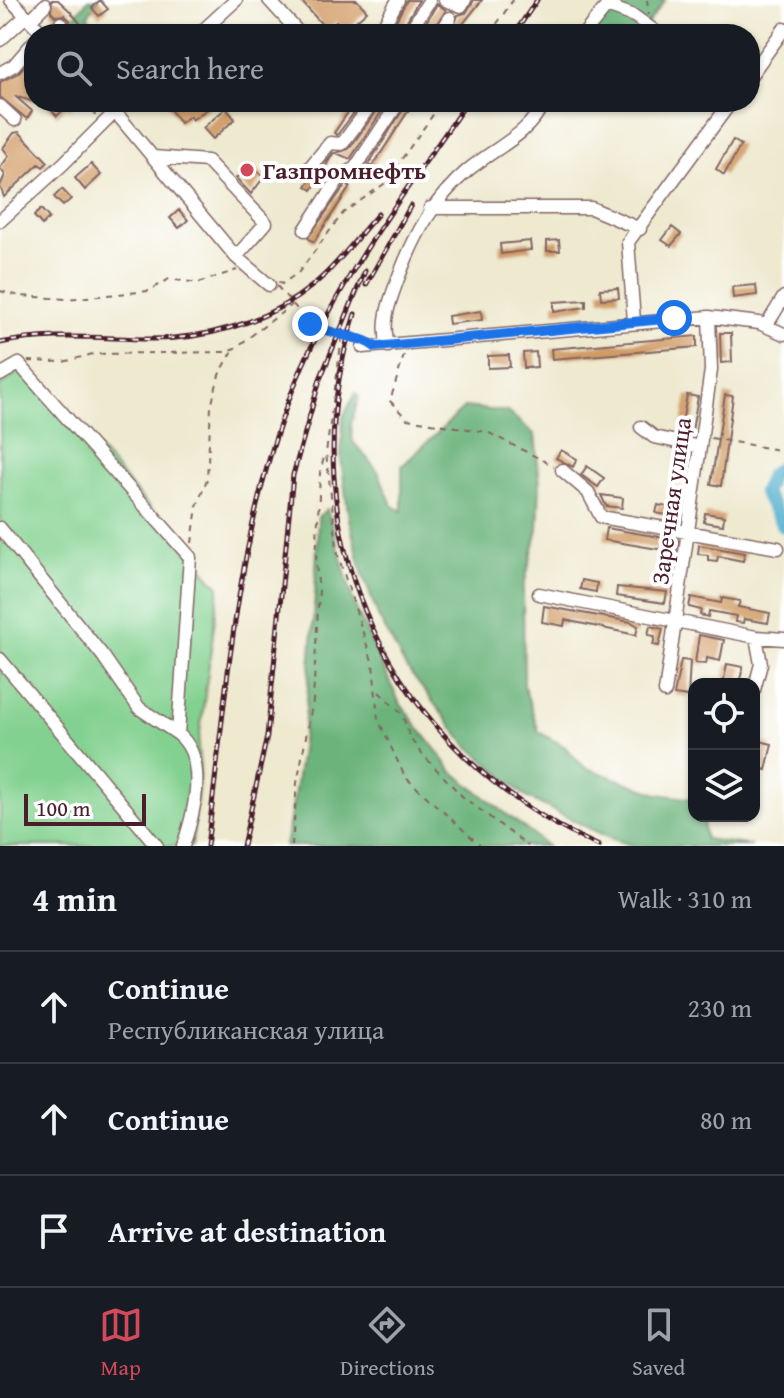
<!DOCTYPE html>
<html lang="en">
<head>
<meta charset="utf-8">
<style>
	body { margin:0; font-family:"Gentium Book Plus",serif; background:#20242c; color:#f1f3f6 }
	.controls { position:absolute; right:24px; bottom:24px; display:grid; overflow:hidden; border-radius:16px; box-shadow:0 2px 6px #0004 }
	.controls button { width:72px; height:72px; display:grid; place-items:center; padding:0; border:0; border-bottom:2px solid #363941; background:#171b24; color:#f1f3f6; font:40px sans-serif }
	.scale { position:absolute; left:24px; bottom:20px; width:122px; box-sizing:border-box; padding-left:8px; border:4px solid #4a1f2b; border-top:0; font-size:22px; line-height:28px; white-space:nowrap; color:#4a1f2b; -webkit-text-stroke:6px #fff; paint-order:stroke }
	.stop { position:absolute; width:24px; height:24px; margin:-18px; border:6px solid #1a73e8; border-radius:50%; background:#fff }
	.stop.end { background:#1a73e8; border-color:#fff; box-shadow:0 2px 8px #0008 }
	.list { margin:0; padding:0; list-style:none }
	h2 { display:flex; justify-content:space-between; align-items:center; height:104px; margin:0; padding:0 32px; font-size:34px }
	h2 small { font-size:26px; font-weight:400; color:#9ea1a6 }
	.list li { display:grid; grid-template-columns:52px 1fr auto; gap:24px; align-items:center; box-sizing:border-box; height:112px; padding:0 32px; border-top:2px solid #363941 }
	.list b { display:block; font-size:30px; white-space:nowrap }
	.list p { margin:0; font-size:26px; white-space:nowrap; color:#9ea1a6 }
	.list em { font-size:26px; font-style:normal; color:#9ea1a6 }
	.icon { flex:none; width:44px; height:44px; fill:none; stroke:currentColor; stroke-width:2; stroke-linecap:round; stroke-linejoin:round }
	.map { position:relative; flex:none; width:784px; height:846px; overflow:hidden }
	.search { position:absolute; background:#171b24; box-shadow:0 2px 6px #0004; left:24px; right:24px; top:24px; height:88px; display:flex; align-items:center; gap:20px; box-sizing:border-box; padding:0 28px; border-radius:32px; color:#9ea1a6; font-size:30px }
	.sheet { height:440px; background:#171b24 }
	nav { display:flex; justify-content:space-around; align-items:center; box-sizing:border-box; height:112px; border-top:2px solid #363941; background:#171b24; font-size:22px; color:#9ea1a6 }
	nav a { display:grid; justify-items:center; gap:4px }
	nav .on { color:#d1495b }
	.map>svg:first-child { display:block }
</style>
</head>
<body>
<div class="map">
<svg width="784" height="846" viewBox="0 0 784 846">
	<rect width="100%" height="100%" fill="#fff"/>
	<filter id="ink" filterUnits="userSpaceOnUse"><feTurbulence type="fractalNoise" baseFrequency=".0125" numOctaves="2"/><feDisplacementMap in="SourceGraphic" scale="16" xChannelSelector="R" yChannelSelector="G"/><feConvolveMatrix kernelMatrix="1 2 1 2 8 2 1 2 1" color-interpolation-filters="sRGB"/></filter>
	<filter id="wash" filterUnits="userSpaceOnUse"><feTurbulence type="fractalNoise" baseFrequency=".006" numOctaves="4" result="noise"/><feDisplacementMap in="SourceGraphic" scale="32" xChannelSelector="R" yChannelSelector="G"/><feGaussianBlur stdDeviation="1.8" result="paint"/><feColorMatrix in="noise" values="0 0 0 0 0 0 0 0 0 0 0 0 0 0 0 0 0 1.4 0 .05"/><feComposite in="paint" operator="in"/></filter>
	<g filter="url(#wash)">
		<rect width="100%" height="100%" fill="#eee9cf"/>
		<path fill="#83d190" stroke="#66785e" stroke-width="2" d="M26 366 219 587 198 748 200 769 192 846H0V386Z"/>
		<path fill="#6ab37a" stroke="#5a6952" stroke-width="2" d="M88 0H98L88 16 93 24 80 20 67 25 70 34H59Z
			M614 0H665L640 34H591Z
			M356 393 359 397 351 424 353 442 378 471 392 505 402 511V466L465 407 508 412 535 435 540 484 538 529 523 589 524 686 539 732 564 746 584 767 658 794 694 799V816H703L705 839 752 846H634L607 837 526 797 465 743 405 666 378 616 362 572 349 519 341 459 343 417Z
			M327 509 354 604 399 702 453 772 547 846H285C307 737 315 628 318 517Z"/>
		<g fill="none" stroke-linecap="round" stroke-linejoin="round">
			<path stroke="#4eaccc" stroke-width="14" d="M784 465 771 475 764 493 784 526"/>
		</g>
		<g id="blocks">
			<path fill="#d19b65" d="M52 0H58L70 11 89 34H65L70 20 64 15 55 16 51 12Z
				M100 0 108 9 99 16 92 8Z
				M300 0H357L367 11 345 31 336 21 327 30Z
				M407 0H419L399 34H389Z
				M474 0H482L455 34H451L458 15 466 13Z
				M437 4 446 10 431 34H419Z
				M27 63 34 70V102L15 96 32 111 27 119 0 97V82L18 73Z
				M44 102H68L73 110 66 107 57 116Z
				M165 102H217L192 120 190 116 180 123Z
				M355 102 360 105 337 135 334 133Z
				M383 102H388L350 159 336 153 349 149Z
				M408 102H414L372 167 368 165Z
				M226 108 235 119 213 139 203 128Z
				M19 132 48 162 43 167 39 164 4 197 0 186 5 175 0 168 9 156 3 148 14 133Z
				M733 140 741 145 724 175 716 169Z
				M334 152 312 190 306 186 310 180Z
				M91 164 101 175 85 190 75 178Z
				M251 164 264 177 251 194 236 178Z
				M346 184 350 187 314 242 308 238Z
				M62 189 71 199 63 206 54 197Z
				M41 209 49 218 42 225 34 216Z
				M179 210 188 220 179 228 170 218Z
				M672 227 681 234 671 246 662 240Z
				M559 240 560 251H547V241Z
				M530 241 531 250 501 254 500 244Z
				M756 285 757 295 733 298 732 287Z
				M618 288 619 298 601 299 600 289Z
				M586 300V307L554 312V302Z
				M481 311 482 320 449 324 448 316Z
				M720 333H731L732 362 721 363Z
				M697 336V347L552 359 551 349Z
				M536 352 537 367 524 368 523 353Z
				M509 355 510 367 488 368V356Z
				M687 395 698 397 691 436 680 434Z
				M725 395 733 396 721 486 711 484Z
				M561 450 577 459 573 467 556 458Z
				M587 466 604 478 598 487 581 475Z
				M601 495 623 498 622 508 606 506Z
				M658 505 677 509 676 517 656 513Z
				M705 513 724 516 723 525 704 522Z
				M606 528 678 540 676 552 604 540Z
				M699 545 745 553 743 561 718 556 717 561 708 560V555L698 554Z
				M582 580 597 583 596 592 580 589Z
				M617 587 667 592 665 603 616 596Z
				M691 597 721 603 722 598 740 601 738 607 770 613 768 623 744 619 743 623 735 622 736 616 709 611 708 617 700 615 701 610 689 607Z
				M544 606 631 622 638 626 636 635 565 620 564 626 542 622Z
				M650 626 663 629 659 646 653 645 655 636 648 635Z
				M699 635 724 640 720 661 707 658 706 664 695 663Z
				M681 660 690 661 688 697 674 695Z
				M727 664 743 667 739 684H723Z
				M760 741 772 744 766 770 754 767Z"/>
		</g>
	</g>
	<g filter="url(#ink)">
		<use href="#blocks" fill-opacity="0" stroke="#836664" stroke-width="2"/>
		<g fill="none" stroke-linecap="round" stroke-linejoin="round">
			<defs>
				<path id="minor" d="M11 0 43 34
					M269 0 300 34
					M445 0 461 6 465 0
					M607 6 634 16 659 34
					M30 20 45 5
					M49 34 61 23
					M199 34 236 0
					M379 34 398 0
					M408 34 429 1
					M440 34 450 18
					M584 34 610 2
					M0 40 26 16
					M34 42 27 50 34 57
					M0 73 14 65 27 50
					M750 76 784 29
					M77 102H78
					M107 102 236 257 269 285
					M0 106 15 120
					M153 157 207 161 266 223 236 257
					M306 172 330 143 342 144 373 102
					M430 208H591L640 229
					M0 221 63 164 125 102
					M305 230 340 177 355 168 399 102
					M634 321 628 242 731 102
					M766 326 784 297
					M388 346C381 321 390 300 399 276 415 234 434 199 468 170 497 146 527 137 544 102
					M363 347 709 317 759 323 784 334
					M0 375 19 364 190 557 178 734C209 759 194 814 183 846
					M641 427 654 437 700 447
					M562 470 588 492 601 517 778 548
					M0 528 103 656 139 708 178 734
					M539 594 756 637 784 639
					M0 659 157 846
					M754 690 761 664 756 637
					M665 692 711 370 709 317"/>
			</defs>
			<use href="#minor" stroke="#836664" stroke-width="15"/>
			<path stroke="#836664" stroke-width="2" stroke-dasharray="6 6" stroke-linecap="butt" d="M647 0 649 14
				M490 34 513 0
				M92 102 95 116
				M278 282 282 284 299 272 343 213 384 184 442 102
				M277 286 311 325 310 333 316 326 355 341
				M0 291 20 296 67 299 149 291 169 279 198 283 237 270
				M342 337 326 453 338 555 373 664 378 719 405 777 481 846
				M404 355 390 401 407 419 487 432 554 466
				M28 361 63 362 93 354 225 352 235 348 292 305
				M711 438 784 451
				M192 543 197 506 207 479 211 407 219 375 234 349
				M379 692 402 714 410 738 420 752 463 797 528 846
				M292 846 297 783 313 701 319 590 316 565 320 472 325 454"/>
			<use href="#minor" stroke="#fff" stroke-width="12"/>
			<defs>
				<path id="rail" d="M514 34 537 0
					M366 285 411 205
					M355 314C284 533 391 754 599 846
					M0 343C49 333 96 338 146 339 203 340 267 323 312 286 337 266 356 238 378 214
					M207 846C228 685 237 515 303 365 345 270 409 187 467 102
					M243 846 267 736 293 475 320 379 365 271"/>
			</defs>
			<use href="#rail" stroke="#4a1f2b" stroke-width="5"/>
			<use href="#rail" stroke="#fff" stroke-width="2" stroke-dasharray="6" stroke-linecap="butt"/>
		</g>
	</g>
	<g fill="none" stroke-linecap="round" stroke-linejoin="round" filter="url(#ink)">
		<path stroke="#1a73e8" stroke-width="10" d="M310 324V333L316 326C334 336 361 335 375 347L674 318"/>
	</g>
	<circle fill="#d1495b" stroke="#fff" stroke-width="3" cx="247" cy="170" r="8"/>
	<g text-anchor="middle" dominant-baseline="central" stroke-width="8" stroke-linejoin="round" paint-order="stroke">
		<g font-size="24" font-weight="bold" fill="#4a1f2b" stroke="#fff" text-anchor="start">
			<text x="263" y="170">Газпромнефть</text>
		</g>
		<g font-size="24" fill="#4a1f2b" stroke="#fff">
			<text transform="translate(671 501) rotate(-82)">Заречная улица</text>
		</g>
	</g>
</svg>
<div class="controls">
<button><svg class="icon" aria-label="locate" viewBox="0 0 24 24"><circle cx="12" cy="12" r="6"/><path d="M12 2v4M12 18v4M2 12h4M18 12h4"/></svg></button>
<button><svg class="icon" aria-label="layers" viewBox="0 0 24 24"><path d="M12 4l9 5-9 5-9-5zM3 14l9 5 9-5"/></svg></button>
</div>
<div class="scale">100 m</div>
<div class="stop" style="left:674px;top:318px"></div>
<div class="stop end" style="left:310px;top:324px"></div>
<div class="search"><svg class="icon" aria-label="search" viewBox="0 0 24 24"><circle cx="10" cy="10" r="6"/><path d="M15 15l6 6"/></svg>Search here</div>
</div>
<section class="sheet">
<h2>4 min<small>Walk · 310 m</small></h2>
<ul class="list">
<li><svg class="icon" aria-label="ahead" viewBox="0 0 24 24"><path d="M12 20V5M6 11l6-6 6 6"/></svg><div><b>Continue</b><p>Республиканская улица</p></div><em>230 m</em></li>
<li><svg class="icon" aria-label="ahead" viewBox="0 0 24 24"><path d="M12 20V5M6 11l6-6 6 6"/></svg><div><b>Continue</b></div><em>80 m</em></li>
<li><svg class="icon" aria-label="arrive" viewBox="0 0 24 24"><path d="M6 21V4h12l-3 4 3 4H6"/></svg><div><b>Arrive at destination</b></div></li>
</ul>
</section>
<nav>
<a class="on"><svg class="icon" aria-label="map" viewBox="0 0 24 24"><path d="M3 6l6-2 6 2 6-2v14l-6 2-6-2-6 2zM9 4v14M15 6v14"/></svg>Map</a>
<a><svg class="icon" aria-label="directions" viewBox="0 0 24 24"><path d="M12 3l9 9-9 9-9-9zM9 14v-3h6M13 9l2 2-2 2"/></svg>Directions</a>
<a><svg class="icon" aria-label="saved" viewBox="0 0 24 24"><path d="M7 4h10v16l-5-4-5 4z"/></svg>Saved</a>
</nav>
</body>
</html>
